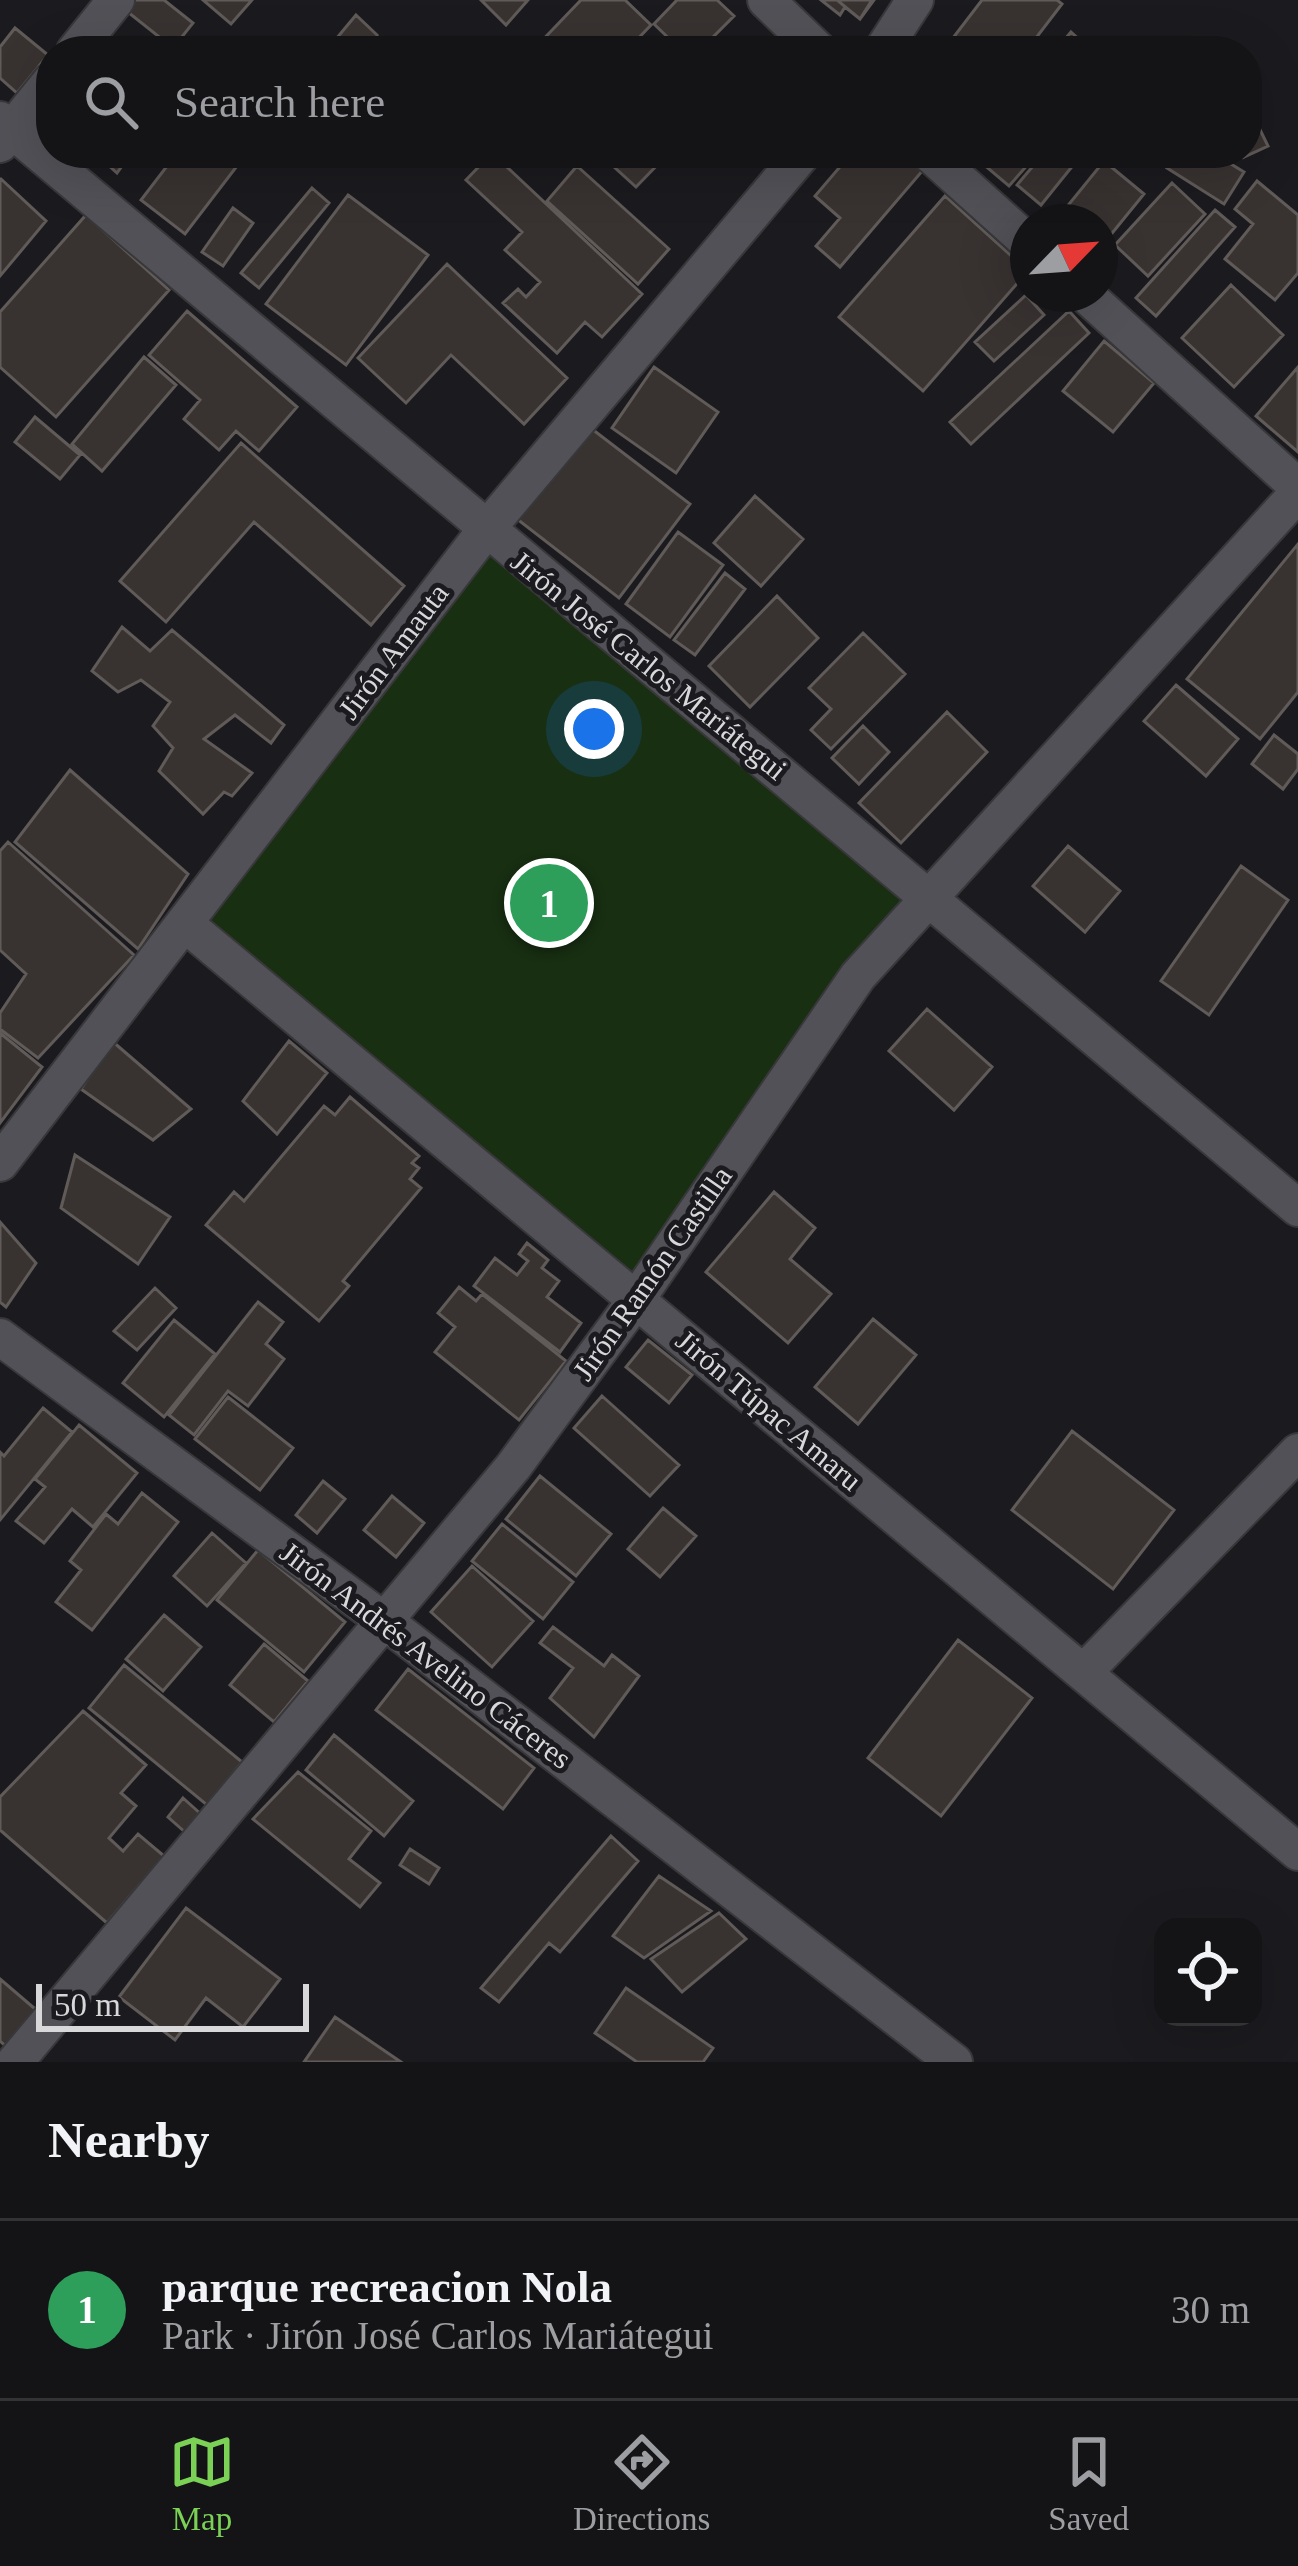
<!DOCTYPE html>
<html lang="en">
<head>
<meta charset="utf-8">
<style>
	body { margin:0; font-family:"Times New Roman",serif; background:#1d1d20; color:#f1f3f6 }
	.controls { position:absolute; right:36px; bottom:36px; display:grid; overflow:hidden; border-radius:24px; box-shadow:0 12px 48px #0002 }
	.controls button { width:108px; height:108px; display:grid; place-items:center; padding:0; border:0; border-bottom:3px solid #333336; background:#141417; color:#f1f3f6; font:60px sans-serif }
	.compass { position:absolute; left:1010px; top:204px; width:108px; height:108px; border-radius:50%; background:#141417; box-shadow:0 12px 48px #0002; rotate:65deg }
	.scale { position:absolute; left:36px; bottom:30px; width:273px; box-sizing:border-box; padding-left:12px; border:6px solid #d8d8db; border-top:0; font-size:33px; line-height:42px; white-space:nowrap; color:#d8d8db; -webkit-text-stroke:9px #1b1b1f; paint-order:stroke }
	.you { position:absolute; left:594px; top:729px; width:42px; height:42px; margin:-30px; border:9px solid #fff; border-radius:50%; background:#1a73e8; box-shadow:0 0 0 18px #1a73e833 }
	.badge { display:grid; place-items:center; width:78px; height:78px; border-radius:50%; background:#7ad156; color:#fff; font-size:39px; font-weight:700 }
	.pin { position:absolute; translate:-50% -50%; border:6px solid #fff; box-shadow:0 3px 12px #0006 }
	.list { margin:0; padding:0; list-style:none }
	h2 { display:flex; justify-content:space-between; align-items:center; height:156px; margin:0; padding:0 48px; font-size:51px }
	h2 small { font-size:39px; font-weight:400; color:#9d9ea1 }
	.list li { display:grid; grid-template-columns:78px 1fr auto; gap:36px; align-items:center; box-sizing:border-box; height:180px; padding:0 48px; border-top:3px solid #333336 }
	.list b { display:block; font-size:45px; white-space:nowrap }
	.list p { margin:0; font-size:39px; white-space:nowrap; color:#9d9ea1 }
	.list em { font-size:39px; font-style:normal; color:#9d9ea1 }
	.icon { flex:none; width:66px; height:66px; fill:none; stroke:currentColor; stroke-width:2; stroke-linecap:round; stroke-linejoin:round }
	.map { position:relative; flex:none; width:1298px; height:2062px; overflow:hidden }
	.search { position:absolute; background:#141417; box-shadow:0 12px 48px #0002; left:36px; right:36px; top:36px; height:132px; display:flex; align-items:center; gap:30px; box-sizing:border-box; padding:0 42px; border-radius:48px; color:#9d9ea1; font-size:45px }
	.sheet { height:336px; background:#141417 }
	nav { display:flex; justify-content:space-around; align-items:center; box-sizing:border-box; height:168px; border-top:3px solid #333336; background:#141417; font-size:33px; color:#9d9ea1 }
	nav a { display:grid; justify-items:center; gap:6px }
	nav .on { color:#7ad156 }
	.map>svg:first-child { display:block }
</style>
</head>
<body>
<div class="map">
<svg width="1298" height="2062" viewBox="0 0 1298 2062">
	<rect width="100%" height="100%" fill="#1b1b1f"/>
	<path fill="#182f12" d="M485 531 912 883 636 1300 184 923Z"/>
	<path fill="#383231" stroke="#605a58" stroke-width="3" d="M131 0H164L193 23 173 48 124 9Z
		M203 0H252L231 24Z
		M481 0H528L506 25Z
		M581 0H625L651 25 626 51H532Z
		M677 0H717L734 16 699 51H682L654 24Z
		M821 0H874L860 19 845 7 840 15Z
		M837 0H872L860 19Z
		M982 0H1057L1062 4 1026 51H943Z
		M356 15 377 35 362 51H326Z
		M15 28 48 55 17 93 0 78V47Z
		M1071 32 1092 51H1055Z
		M1250 109 1268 146 1244 157 1247 110Z
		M95 153H127L130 155 117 173Z
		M177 153H247L185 234 141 200Z
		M492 153 642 294 602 337 585 322 557 353 503 303 518 289 526 297 540 282 505 250 522 232 466 180Z
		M654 153 662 160 636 187 601 155Z
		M869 153 891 165 906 153 924 169 840 267 816 246 840 218 815 196 850 155 860 163Z
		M970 153H1038L1009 186Z
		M1044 153H1083L1041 205 1017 185Z
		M1177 153H1213L1244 172 1224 204 1167 168Z
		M1104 161 1144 194 1100 248V222L1057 219Z
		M577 166 669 249 638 284 547 201Z
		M1 179 46 221 0 276V180Z
		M1257 181 1298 215V273L1275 300 1225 259 1253 224 1235 209Z
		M1172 183 1205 214 1148 276 1115 245Z
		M312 188 329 203 259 288 241 273Z
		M348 195 428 255 346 365 266 304Z
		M945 196 1028 271 923 391 839 317Z
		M233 208 253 223 223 266 202 252Z
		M1215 210 1235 227 1156 316 1136 298Z
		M86 215 169 290 56 417 0 367V312Z
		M447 264 567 378 524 424 451 355 406 403 358 358Z
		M1231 285 1283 335 1234 387 1182 338Z
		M1026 295 1044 315 994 361 975 342Z
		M187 311 297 407 259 451 236 431 219 450 184 419 200 400 149 355Z
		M1069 311 1089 333 971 444 950 422Z
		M1104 341 1154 383 1113 432 1063 391Z
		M144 357 176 385 102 471 72 444Z
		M654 367 718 412 676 473 612 428Z
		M1298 367V452L1256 416Z
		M35 417 80 455 60 479 15 442Z
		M588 426 690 504 619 598 517 519Z
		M241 443 404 586 371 625 254 522 166 622 120 581Z
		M755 496 803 539 761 586 714 543Z
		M678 532 723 565 670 637 626 604Z
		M1298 544V692L1260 739 1187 679Z
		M725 573 745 589 695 655 674 640Z
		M777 596 818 638 750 707 709 666Z
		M122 627 150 651 172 630 284 725 271 743 235 715 204 739 252 773 232 796 224 792 203 814 159 771 173 748 153 726 170 702 141 680 118 692 92 671Z
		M863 633 905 674 831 749 811 730 831 709 809 688Z
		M1176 685 1238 739 1206 776 1144 721Z
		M947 712 987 752 901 843 859 803Z
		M863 726 889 752 859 784 832 758Z
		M1274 735 1298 754V769L1283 789 1252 764Z
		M70 770 188 874 138 949 15 842Z
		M8 842 134 955 38 1058 0 1029V1013L26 974 0 950V851Z
		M1068 846 1120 891 1085 932 1033 886Z
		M1241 866 1288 900 1209 1015 1161 981Z
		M927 1009 992 1067 954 1110 889 1051Z
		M0 1033 42 1067 0 1123Z
		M112 1041 191 1109 153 1140 81 1089Z
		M289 1041 327 1073 277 1134 243 1101Z
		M350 1097 419 1156 412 1163 419 1168 410 1179 421 1188 343 1281 349 1286 319 1321 206 1225 234 1192 244 1201 324 1106 335 1115Z
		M75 1155 170 1217 138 1264 61 1208Z
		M774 1192 815 1228 790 1259 831 1294 788 1343 706 1272Z
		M0 1222 36 1263 6 1307 0 1302Z
		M527 1243 548 1260 542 1268 559 1281 547 1297 581 1323 560 1352 474 1286 495 1258 517 1275 528 1261 519 1254Z
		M459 1287 476 1301 482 1294 566 1361 519 1420 435 1352 455 1327 438 1313Z
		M155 1288 176 1308 137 1350 114 1331Z
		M258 1302 283 1322 266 1344 284 1359 248 1406 228 1391 194 1435 169 1415Z
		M873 1319 916 1355 858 1424 815 1387Z
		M174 1320 215 1354 164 1417 123 1383Z
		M648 1340 692 1375 669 1403 626 1367Z
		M602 1396 679 1465 650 1496 574 1428Z
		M228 1397 293 1448 260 1490 195 1439Z
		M43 1408 72 1432 0 1520V1452L4 1456Z
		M79 1425 137 1473 93 1527 72 1509 44 1543 16 1521 45 1487 35 1479Z
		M1072 1431 1174 1510 1113 1589 1012 1510Z
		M1072 1431 1174 1510 1113 1589 1012 1510Z
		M540 1476 611 1534 576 1576 506 1519Z
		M323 1481 345 1499 317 1533 296 1515Z
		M142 1493 178 1522 92 1630 56 1602 81 1570 70 1561 106 1514 118 1524Z
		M392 1496 424 1523 396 1557 364 1530Z
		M663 1508 696 1536 660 1577 628 1549Z
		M502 1524 573 1582 543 1619 472 1561Z
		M212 1533 246 1563 207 1606 174 1576Z
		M258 1550 345 1622 304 1672 217 1600Z
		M472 1566 533 1621 492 1667 431 1612Z
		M164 1615 201 1647 163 1691 126 1659Z
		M553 1627 604 1666 612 1655 639 1676 594 1737 550 1698 573 1668 540 1643Z
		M958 1640 1032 1698 941 1816 868 1758Z
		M264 1644 308 1681 274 1722 230 1685Z
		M124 1665 242 1762 207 1805 89 1708Z
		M408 1669 534 1768 503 1809 376 1710Z
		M83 1711 146 1765 121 1793 136 1806 109 1838 123 1851 138 1834 164 1856 107 1923 0 1830V1797Z
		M334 1735 413 1801 384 1836 306 1770Z
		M298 1772 371 1831 349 1859 380 1883 360 1907 253 1819Z
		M183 1798 202 1815 186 1833 168 1817Z
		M611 1836 638 1861 560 1952 549 1943 499 2002 481 1988Z
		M410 1849 439 1868 429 1884 400 1865Z
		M659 1876 711 1911 644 1958 613 1936Z
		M186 1908 280 1979 243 2027 206 1998 175 2040 119 1997Z
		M719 1913 746 1939 682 1992 651 1959Z
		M0 1979 41 2014 10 2050 0 2041Z
		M626 1988 713 2048 703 2062H637L595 2033Z
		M335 2017 401 2062H304Z"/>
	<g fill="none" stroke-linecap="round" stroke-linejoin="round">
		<defs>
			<path id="minor" d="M766 0 819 51
				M75 51 116 0
				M882 51 915 0
				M0 120 1298 1208
				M0 144 51 81
				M929 153 1028 242
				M1085 294 1298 487
				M184 923 1298 1852
				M0 1163 485 531 803 153
				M0 1337 383 1620 954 2062
				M1084 1672 1298 1452
				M15 2062 513 1467 636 1300 858 976 1298 493"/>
		</defs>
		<use href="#minor" stroke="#38383b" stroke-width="40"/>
		<use href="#minor" stroke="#525157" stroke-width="36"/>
	</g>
	<g text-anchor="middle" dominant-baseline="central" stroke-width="10" stroke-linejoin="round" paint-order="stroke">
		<g font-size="30" fill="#d8d8db" stroke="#1b1b1f">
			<text transform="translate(393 651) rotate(-53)">Jirón Amauta</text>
			<text transform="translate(649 665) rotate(39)">Jirón José Carlos Mariátegui</text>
			<text transform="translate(652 1273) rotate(-55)">Jirón Ramón Castilla</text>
			<text transform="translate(769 1410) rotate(40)">Jirón Túpac Amaru</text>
			<text transform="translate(426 1655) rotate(37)">Jirón Andrés Avelino Cáceres</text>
		</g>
	</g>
</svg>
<div class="controls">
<button><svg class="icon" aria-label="locate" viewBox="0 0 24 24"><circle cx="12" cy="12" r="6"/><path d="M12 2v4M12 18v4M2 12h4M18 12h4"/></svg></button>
</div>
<svg class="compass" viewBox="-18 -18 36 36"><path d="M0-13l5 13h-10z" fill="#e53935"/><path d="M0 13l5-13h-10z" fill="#9d9ea1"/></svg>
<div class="scale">50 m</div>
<div class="you"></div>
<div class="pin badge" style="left:549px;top:903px;background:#2e9e5b">1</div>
<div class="search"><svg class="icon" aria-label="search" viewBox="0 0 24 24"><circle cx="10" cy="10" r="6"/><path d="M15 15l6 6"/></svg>Search here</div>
</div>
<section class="sheet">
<h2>Nearby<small></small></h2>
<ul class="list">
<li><span class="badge" style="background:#2e9e5b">1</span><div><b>parque recreacion Nola</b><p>Park · Jirón José Carlos Mariátegui</p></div><em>30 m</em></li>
</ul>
</section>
<nav>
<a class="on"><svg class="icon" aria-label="map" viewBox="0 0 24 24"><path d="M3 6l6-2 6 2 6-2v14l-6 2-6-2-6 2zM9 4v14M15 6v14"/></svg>Map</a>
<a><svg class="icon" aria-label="directions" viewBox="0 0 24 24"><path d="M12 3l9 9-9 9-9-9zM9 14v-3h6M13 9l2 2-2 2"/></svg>Directions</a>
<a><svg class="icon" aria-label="saved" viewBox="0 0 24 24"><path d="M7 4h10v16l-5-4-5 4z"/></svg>Saved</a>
</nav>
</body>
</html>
